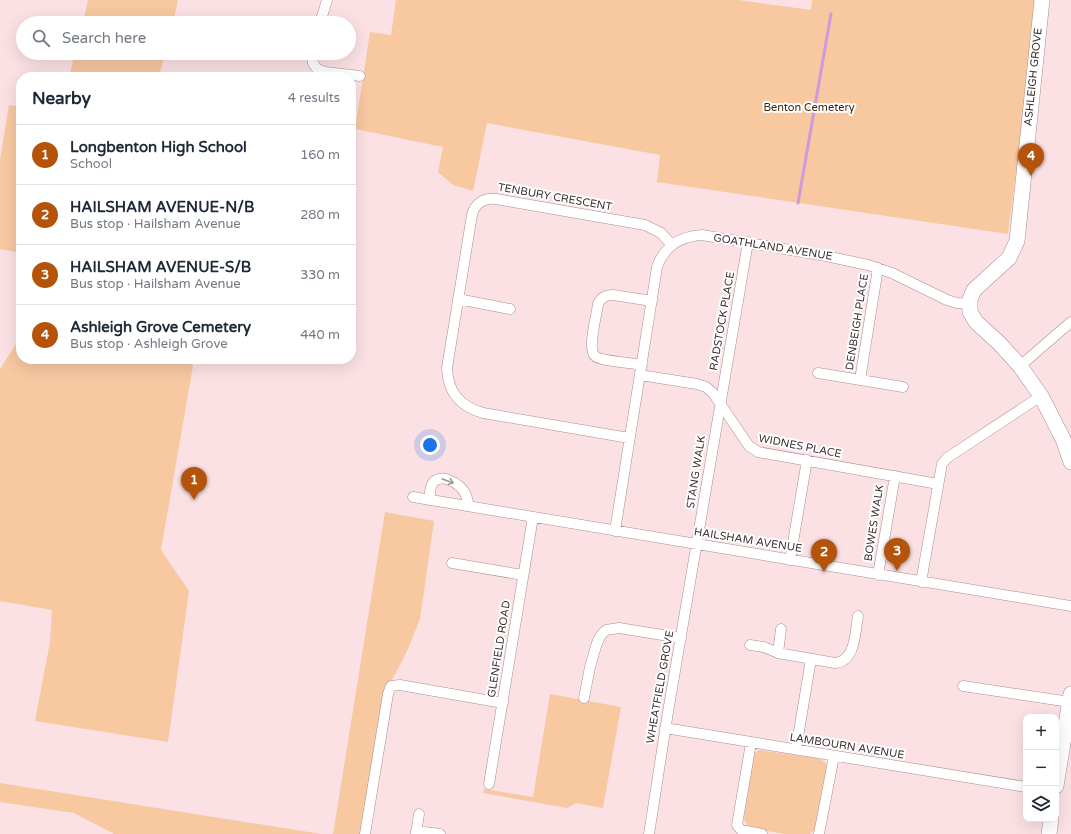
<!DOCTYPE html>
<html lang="en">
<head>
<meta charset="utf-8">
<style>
	body { margin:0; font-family:"Varela Round",sans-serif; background:#f6f6f7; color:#1f2937 }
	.controls { position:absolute; right:12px; bottom:12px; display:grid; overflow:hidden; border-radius:8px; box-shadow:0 4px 16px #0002 }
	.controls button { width:36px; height:36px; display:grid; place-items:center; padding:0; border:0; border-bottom:1px solid #e0e1e3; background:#fff; color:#1f2937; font:20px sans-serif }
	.you { position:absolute; left:430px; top:445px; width:14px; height:14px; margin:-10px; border:3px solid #fff; border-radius:50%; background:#1a73e8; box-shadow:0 0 0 6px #1a73e833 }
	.badge { display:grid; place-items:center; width:26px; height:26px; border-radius:50%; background:#b45309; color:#fff; font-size:13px; font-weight:700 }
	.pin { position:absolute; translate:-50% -33px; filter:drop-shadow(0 1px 2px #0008) }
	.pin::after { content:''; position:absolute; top:21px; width:14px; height:12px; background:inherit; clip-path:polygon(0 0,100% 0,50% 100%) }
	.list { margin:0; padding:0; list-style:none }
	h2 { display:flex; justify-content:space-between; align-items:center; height:52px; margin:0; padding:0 16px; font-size:17px }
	h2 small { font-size:13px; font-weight:400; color:#747a83 }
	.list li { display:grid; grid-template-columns:26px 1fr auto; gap:12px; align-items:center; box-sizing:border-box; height:60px; padding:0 16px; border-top:1px solid #e0e1e3 }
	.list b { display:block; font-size:15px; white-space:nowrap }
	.list p { margin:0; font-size:13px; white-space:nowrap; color:#747a83 }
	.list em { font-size:13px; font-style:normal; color:#747a83 }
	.icon { flex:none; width:22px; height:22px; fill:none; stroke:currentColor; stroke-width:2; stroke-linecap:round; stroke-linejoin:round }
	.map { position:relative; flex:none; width:1071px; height:834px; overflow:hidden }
	.search { position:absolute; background:#fff; box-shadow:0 4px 16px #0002; left:16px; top:16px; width:340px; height:44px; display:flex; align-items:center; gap:10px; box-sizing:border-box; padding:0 14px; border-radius:22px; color:#747a83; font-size:15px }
	.panel { position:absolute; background:#fff; box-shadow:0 4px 16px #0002; left:16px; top:72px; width:340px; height:292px; border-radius:16px }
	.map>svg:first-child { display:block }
</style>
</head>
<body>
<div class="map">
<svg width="1071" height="834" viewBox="0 0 1071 834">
	<rect width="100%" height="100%" fill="#fbe1e4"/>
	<path fill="#f8c8a1" d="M88 0H178L173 23H83Z
		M396 0H738L811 10 812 0H1039L1008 234 657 182 660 155 487 123 473 191 453 185 438 172 443 147 355 129 370 32 391 35Z
		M75 53H165L159 77H69Z
		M9 105 21 107V253L0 249V159Z
		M21 336V359H187L193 366 161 550 189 591 168 742 35 721 50 642 52 610 0 601V369Z
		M385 512 434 521 420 619 408 649 391 682 387 684 384 688 361 834H333Z
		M550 694 621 707 603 808 576 803 567 808 483 793 484 789 533 797Z
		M759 750 815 758C823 760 826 762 828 769L815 830 810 834H785L755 829 747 825 744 819 754 754Z
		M0 783 321 834H114L74 813 0 802Z"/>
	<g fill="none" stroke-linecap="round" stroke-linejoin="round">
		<path stroke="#cd9bdb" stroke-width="3" d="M798 203 831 14"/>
		<defs>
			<path id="street" d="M320 23 327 0
				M312 53 313 63 317 69 325 72 360 76
				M458 299 510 309
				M642 365C633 363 600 361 595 356 587 349 597 314 598 304 601 297 606 295 613 295L652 301
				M1020 366 1071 322
				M818 373 903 387
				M640 375 697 384 706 387 713 393 749 446 758 452 938 484
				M860 380 878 268
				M629 438 483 413C460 406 448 393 447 368L472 215C475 203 484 198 496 199L645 225 661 233 672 245
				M413 497 1071 606
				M429 500C430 495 430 488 432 484 440 471 460 484 465 493 467 497 468 502 469 506
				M615 531 657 267C664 247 680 236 702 235L826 256 868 265 892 273 947 300 957 303 969 304
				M790 560 807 460
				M452 563 523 575
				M878 575 895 476
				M921 582 942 464 947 458 1041 396
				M781 629 778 653 835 663C856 661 855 632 858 616
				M750 645 764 647 778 653
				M963 686 1070 702
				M584 698 590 667 597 643 601 635 606 630 619 628 681 638
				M665 728 1026 787
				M751 743 737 825 741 830 762 834
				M796 749 811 659
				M489 784 533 517
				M416 831 440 834
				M365 834 388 694 391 686 400 685 503 703
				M416 834 419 814
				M649 834 668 712 748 242
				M819 834 834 756"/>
			<path id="secondary" d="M1042 0 1017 241 1009 258 974 290 970 299V312L976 322 999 343 1020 366 1041 396 1063 439 1071 462
				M1056 786 1071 694
				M1049 834 1051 819"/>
		</defs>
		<use href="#street" stroke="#aa8d90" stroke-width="11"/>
		<use href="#secondary" stroke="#aa8d90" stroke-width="16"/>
		<use href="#street" stroke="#fff" stroke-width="10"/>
		<use href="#secondary" stroke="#fff" stroke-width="15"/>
	</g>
	<defs><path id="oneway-shaft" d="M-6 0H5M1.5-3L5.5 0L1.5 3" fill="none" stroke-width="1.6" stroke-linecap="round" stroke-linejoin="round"/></defs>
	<use stroke="#9e9898" href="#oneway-shaft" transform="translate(448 481) rotate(20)"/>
	<g text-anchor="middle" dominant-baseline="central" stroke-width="4" stroke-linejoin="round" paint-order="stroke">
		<g font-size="11" fill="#3c3031" stroke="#fff">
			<text transform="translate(1033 77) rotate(-84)">ASHLEIGH GROVE</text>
			<text transform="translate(555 197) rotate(10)">TENBURY CRESCENT</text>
			<text transform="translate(773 247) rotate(9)">GOATHLAND AVENUE</text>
			<text transform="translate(722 321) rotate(-80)">RADSTOCK PLACE</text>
			<text transform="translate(857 322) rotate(-81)">DENBEIGH PLACE</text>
			<text transform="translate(800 446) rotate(11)">WIDNES PLACE</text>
			<text transform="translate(696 472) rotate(-81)">STANG WALK</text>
			<text transform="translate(874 523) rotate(-81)">BOWES WALK</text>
			<text transform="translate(748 540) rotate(9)">HAILSHAM AVENUE</text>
			<text transform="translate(499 649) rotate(-81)">GLENFIELD ROAD</text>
			<text transform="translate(660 687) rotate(-80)">WHEATFIELD GROVE</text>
			<text transform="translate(847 746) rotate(9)">LAMBOURN AVENUE</text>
		</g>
		<g font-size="11" fill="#41260e" stroke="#fff">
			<text x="809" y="107">Benton Cemetery</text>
		</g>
	</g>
</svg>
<div class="controls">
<button>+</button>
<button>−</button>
<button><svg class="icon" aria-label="layers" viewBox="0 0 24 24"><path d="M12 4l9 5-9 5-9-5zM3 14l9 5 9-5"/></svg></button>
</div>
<div class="you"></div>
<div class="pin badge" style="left:194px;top:500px">1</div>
<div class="pin badge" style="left:824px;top:572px">2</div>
<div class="pin badge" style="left:897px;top:571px">3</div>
<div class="pin badge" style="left:1031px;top:176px">4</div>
<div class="search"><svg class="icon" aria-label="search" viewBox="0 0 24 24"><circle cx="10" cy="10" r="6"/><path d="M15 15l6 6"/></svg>Search here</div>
<section class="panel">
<h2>Nearby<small>4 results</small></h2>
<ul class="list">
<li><span class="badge">1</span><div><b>Longbenton High School</b><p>School</p></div><em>160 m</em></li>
<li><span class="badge">2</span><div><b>HAILSHAM AVENUE-N/B</b><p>Bus stop · Hailsham Avenue</p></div><em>280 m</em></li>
<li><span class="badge">3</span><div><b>HAILSHAM AVENUE-S/B</b><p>Bus stop · Hailsham Avenue</p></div><em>330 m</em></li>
<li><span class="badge">4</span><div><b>Ashleigh Grove Cemetery</b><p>Bus stop · Ashleigh Grove</p></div><em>440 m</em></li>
</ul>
</section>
</div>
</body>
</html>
